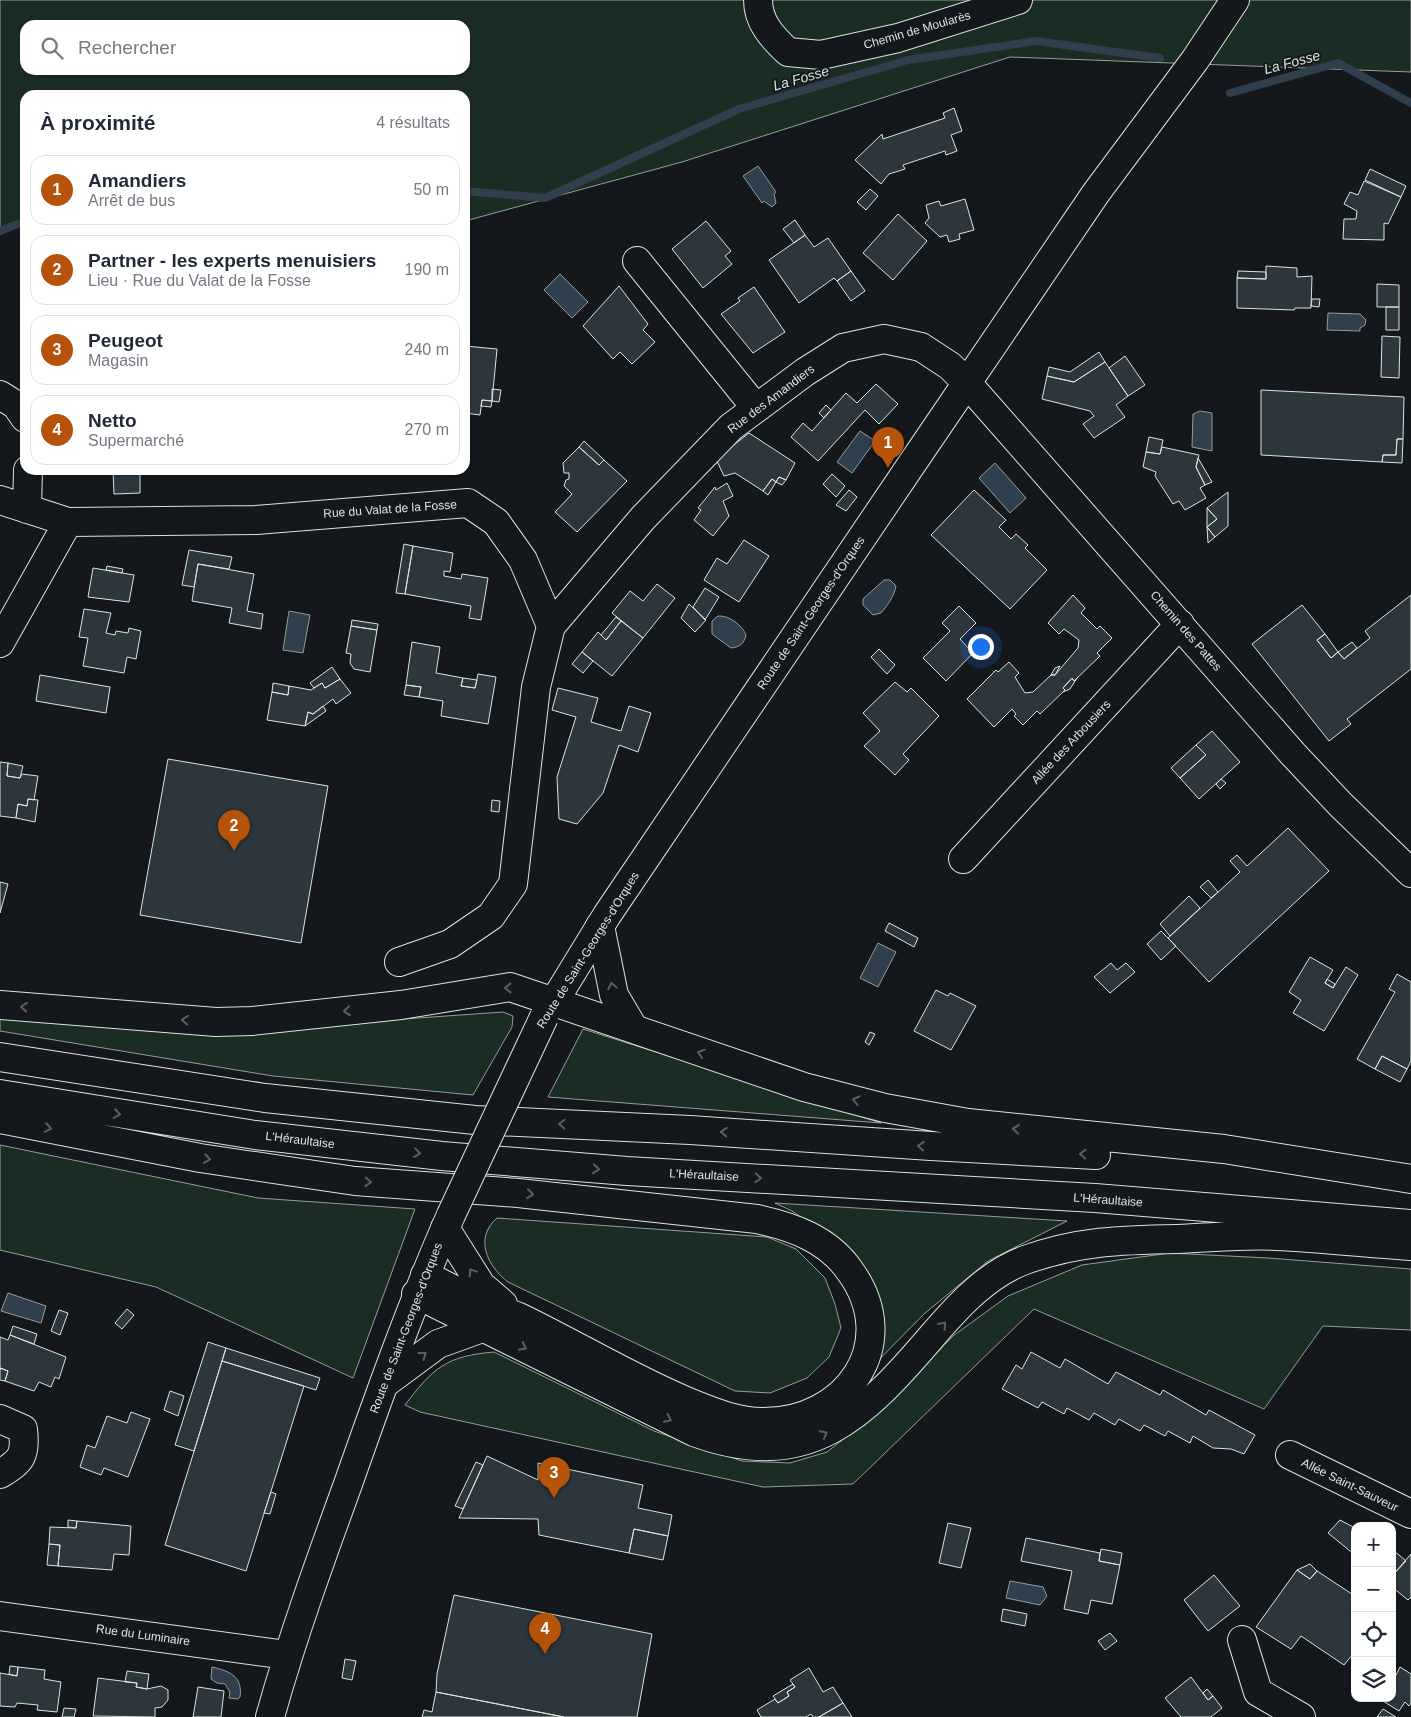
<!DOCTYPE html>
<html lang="fr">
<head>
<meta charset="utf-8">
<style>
	body { margin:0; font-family:Arial,sans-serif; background:#f6f6f7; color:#1f2937 }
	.controls { position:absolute; right:15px; bottom:15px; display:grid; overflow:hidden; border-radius:10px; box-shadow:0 1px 4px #0004 }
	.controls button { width:45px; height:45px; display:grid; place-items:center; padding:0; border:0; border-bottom:1px solid #e0e1e3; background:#fff; color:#1f2937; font:25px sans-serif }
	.you { position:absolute; left:980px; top:646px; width:18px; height:18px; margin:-12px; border:4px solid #fff; border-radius:50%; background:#1a73e8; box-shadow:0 0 0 8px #1a73e833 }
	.badge { display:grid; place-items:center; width:32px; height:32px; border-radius:50%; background:#b45309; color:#fff; font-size:16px; font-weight:700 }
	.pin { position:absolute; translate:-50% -41px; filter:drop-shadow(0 1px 2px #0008) }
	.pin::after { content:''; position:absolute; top:26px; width:18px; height:15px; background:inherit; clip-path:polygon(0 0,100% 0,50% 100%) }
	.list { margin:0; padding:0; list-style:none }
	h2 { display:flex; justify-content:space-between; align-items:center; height:65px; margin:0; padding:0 20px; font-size:21px }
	h2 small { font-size:16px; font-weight:400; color:#747a83 }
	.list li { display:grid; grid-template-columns:32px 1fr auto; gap:15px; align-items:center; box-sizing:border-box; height:70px; margin:0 10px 10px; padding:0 10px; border:1px solid #e0e1e3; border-radius:15px }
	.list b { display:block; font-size:19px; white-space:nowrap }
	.list p { margin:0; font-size:16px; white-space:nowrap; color:#747a83 }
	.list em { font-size:16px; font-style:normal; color:#747a83 }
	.icon { flex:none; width:28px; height:28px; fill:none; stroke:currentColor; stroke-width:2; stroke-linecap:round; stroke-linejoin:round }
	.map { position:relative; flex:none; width:1411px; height:1717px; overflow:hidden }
	.search { position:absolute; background:#fff; box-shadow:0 1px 4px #0004; left:20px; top:20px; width:450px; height:55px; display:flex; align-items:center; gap:12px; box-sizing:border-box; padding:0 18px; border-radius:15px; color:#747a83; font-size:19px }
	.panel { position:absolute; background:#fff; box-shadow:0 1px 4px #0004; left:20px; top:90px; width:450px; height:385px; border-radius:15px }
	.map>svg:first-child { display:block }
</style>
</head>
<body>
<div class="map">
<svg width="1411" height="1717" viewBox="0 0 1411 1717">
	<rect width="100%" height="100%" fill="#14181c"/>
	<path fill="#1a2d24" stroke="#939e99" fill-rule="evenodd" d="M0 0H1411V72L1010 57 682 162 465 221V95H25V225L0 232ZM25 25H465V70H25Z
		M503 1012 513 1016 512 1027 473 1095 273 1076 0 1031V1016L149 1031 220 1032Z
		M583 1029 881 1123 548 1097Z
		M0 1145 258 1198 415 1209 353 1378 156 1287 0 1250Z
		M775 1203 1067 1221 988 1261 924 1314 858 1381 876 1342 822 1231 792 1211Z
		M497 1218 767 1237 796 1249 825 1278 835 1304 841 1328 829 1357 807 1378 770 1393 735 1391 508 1282C487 1266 474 1238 497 1218Z
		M1170 1253 1268 1258 1411 1269V1330L1323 1326 1264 1409 1034 1309 853 1484 763 1487 420 1412 405 1405C433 1368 446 1356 494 1352L654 1431 742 1461 790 1463 827 1452 882 1409 953 1336 1008 1296 1082 1265Z"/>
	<path fill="#2f3f4d" stroke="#939e99" d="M758 166 776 192 774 194 776 203 772 207 764 201 762 203 743 176Z
		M560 274 588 302 572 318 544 290Z
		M1328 313 1360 314 1366 320 1365 325 1360 328V331L1327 330Z
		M1200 411 1212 413V451L1192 447 1193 414Z
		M860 431 875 441 852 473 837 462Z
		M995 463 1026 498 1010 513 979 478Z
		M884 580H890L896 586C894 596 888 605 881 613L873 615 863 605V599Z
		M289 611 310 615 303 653 283 650Z
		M718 616C729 615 743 626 746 635 744 644 740 647 731 648L712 634V621Z
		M878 943 896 952 878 987 860 978Z
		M8 1293 46 1306 41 1323 1 1311Z
		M1010 1581 1043 1587 1047 1596 1040 1605 1006 1598Z
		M212 1667C230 1671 243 1677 240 1697L238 1699 229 1698 230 1692 225 1684 217 1683 211 1679Z"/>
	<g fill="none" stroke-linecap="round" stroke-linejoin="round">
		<path stroke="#2f3f4d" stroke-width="8" d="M1230 93 1338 63 1411 103
			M465 191 545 198 739 109 908 60 1036 41 1160 58
			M0 231 25 221"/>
	</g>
	<path fill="#2c363c" stroke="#d8e6dc" d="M954 108 962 131 951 135 957 151 946 155 945 151 903 165 905 169 889 174 881 184 855 160 882 134 883 139 945 118 943 113Z
		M1370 169 1406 186 1401 197 1365 180Z
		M1364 181 1401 197 1388 224 1384 223V240L1343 239 1344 219H1356L1357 211 1344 204 1350 192 1358 195Z
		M870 189 878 196 866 210 857 202Z
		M965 199 974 230 959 234 960 239 949 242 947 235 940 237 925 223 929 218 926 205 939 201 941 206Z
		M898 214 927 241 893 280 863 253Z
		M795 220 805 235 794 243 783 229Z
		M706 221 731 251 725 256 732 264 703 288 672 249Z
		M805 235 814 247 828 238 851 271 837 281 834 278 799 303 769 260Z
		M1266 266 1297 268V277L1312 276 1311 308H1295L1294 310 1237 308V278L1266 279Z
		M851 271 865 291 851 301 837 281Z
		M1238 271 1266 272V279L1237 278Z
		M1377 284 1399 285V307H1377Z
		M619 286 648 324 643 330 655 342 632 364 620 352 613 359 583 326Z
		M754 287 785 332 753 353 721 314 740 301 738 298Z
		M1312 299H1320L1319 307 1311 306Z
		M1386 307H1399V330H1386Z
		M1382 336 1400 337 1399 378 1381 377Z
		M465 346 497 349 492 401 482 400 480 415 465 413Z
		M1099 352 1105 362 1074 382 1047 376 1049 367 1070 372Z
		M1125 356 1145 385 1128 396 1109 368Z
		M1105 362 1128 396 1116 405 1125 417 1094 438 1083 424 1094 416 1090 411 1042 399 1047 376 1074 382Z
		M876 384 898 404 879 424 865 410 818 461 791 437 803 423 812 431 846 393 857 403Z
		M492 389 501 390 499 402 492 401Z
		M1261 390 1404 397 1403 439H1397L1396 455H1383L1382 462 1261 455Z
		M482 400 492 401 491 407 481 406Z
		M826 405 831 410 824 418 819 413Z
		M749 433 795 463 786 480 779 477 776 482 772 479 763 491 735 473 724 476 716 459Z
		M1149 437 1163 440 1160 454 1146 452Z
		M1397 439H1403L1402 463 1382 462 1383 455H1396Z
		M584 441 604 460 599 465 579 447Z
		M579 447 599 465 604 460 627 481 577 532 555 512 572 494 564 486 566 480 569 479V473H564L563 463Z
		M1162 447 1199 455 1196 467 1205 485 1200 488 1206 498 1185 510 1179 501 1173 504 1155 476 1156 472 1143 467 1146 452 1160 454Z
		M1198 458 1212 482 1205 485 1196 467Z
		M113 470H140V493L114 494Z
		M832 474 845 486 836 497 823 484Z
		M779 477 786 480 782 485 776 482Z
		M772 479 776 482 768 495 763 491Z
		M727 483 733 496 723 501 729 516 713 536 694 520 701 510 698 508 715 487 716 490Z
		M849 490 857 497 846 511 836 505Z
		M974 490 1006 520 999 527 1011 539 1016 534 1028 545 1025 548 1047 570 1010 609 931 535Z
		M1228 492V526L1215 537 1207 527 1217 519 1207 508Z
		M1207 508 1217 519 1207 527Z
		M1207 527 1215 537 1208 543Z
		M744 540 769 556 739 602 704 580 717 558 727 564Z
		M404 544 413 546 405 594 396 593Z
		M413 546 453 553 450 572 444 571V576L461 579 462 574 488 578 481 620 469 618 471 606 405 594Z
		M189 550 232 557 229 569 198 564 194 587 182 585Z
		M198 564 254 574 247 611 263 614 261 629 229 623 232 608 192 601Z
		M107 566 123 569 122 573 106 570Z
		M93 568 134 575 129 602 88 597Z
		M657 584 675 598 643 638 612 613 630 591 643 601Z
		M705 588 719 597 705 620 693 607Z
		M1073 595 1085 608 1081 613 1097 629 1100 626 1112 638 1097 653 1100 656 1074 681 1072 678 1063 688 1065 690 1040 714 1037 711 1023 725 1014 716 1016 714 1012 709 994 727 967 699 996 670 998 672 1009 662 1019 673 1015 677 1025 693 1033 692 1051 675H1055L1078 648 1079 640 1064 629 1059 634 1048 623Z
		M1411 595V669L1347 719 1351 724 1329 741 1252 644 1302 605 1325 634 1317 640 1331 658 1338 652 1344 659 1370 638 1365 631Z
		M689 604 706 620 695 632 681 618Z
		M959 606 976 623 960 639 973 653 946 681 923 658 950 631 942 623Z
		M84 609 111 613 106 633 115 635 116 631 128 633 129 628 141 631 136 659 127 657 124 673 83 666 88 638 79 637Z
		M616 617 621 621 606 640 601 635Z
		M352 620 378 624 377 630 351 626Z
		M621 621 643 638 612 676 582 652 598 632 606 640Z
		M351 626 377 630 370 672 354 669 350 663 351 654 346 653Z
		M1325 634 1338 652 1331 658 1317 640Z
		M412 642 440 647 436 673 463 678 461 686 475 688 478 674 496 677 488 724 441 716 443 701 419 697 421 687 406 685Z
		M1352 642 1357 648 1344 659 1338 652Z
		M879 649 895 665 887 674 871 657Z
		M582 652 593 661 583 673 572 664Z
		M1060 666 1055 675H1051L1055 668Z
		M332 667 340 679 325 688 322 683 314 688 310 683Z
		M40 675 110 687 106 713 36 701Z
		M463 678 477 680 475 688 461 686Z
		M1072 678 1074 681 1077 678 1070 689 1063 692 1065 690 1063 688Z
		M340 679 351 693 336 704 333 699 313 714 308 712 305 726 267 720 272 692 288 695 289 686 311 690 322 683 325 688Z
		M895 682 907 692 911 688 939 716 903 754 909 760 895 775 864 746 880 731 863 713Z
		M273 683 289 686 288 695 272 692Z
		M406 685 421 687 419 697 404 695Z
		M558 688 598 698 591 722 621 731 629 706 651 713 638 752 619 745 603 793 577 824 559 819 557 777 576 717 552 710Z
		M323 706 326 711 305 726 308 712 313 714Z
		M1212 731 1240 762 1199 799 1180 778 1206 755 1196 745Z
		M1196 745 1206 755 1180 778 1171 768Z
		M168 759 328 786 301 943 140 915Z
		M0 762 8 763 7 776 20 778 22 774 38 776 34 800 28 799 27 806 18 804 16 818 0 816Z
		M8 763 23 766 20 778 7 776Z
		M1221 779 1226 783 1220 789 1216 784Z
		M28 799 38 800 35 822 16 818 18 804 27 806Z
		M492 800 500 801 499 812 491 811Z
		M1288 828 1329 871 1209 982 1168 938 1240 872 1230 861 1237 855 1247 866Z
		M1208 880 1218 892 1211 898 1200 887Z
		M0 882 8 884 0 913Z
		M1189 896 1200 908 1170 936 1160 924Z
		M889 923 918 938 914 947 885 931Z
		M1161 931 1176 946 1161 960 1147 944Z
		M1310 957 1333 970 1325 983 1333 988 1346 967 1358 975 1324 1031 1293 1013 1301 1000 1289 992Z
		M1111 963 1117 970 1126 963 1135 972 1110 993 1094 977Z
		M1397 974 1411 982V1061L1407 1069 1382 1056 1375 1069 1357 1059 1395 992 1389 989Z
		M1327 979 1335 984 1333 988 1325 983Z
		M936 990 948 996 950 993 976 1006 951 1050 914 1031Z
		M870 1032 875 1034 869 1045 865 1042Z
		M1382 1056 1407 1069 1400 1082 1375 1069Z
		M127 1309 134 1315 122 1329 115 1323Z
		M59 1310 68 1313 60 1335 51 1331Z
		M13 1326 37 1334 34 1344 10 1335Z
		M10 1335 66 1357 59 1379 55 1377 51 1387 39 1382 34 1391 5 1381 8 1371 0 1368V1370V1337L8 1340Z
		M208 1342 226 1348 194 1451 175 1445Z
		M226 1348 320 1378 316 1390 222 1361Z
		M1031 1352 1060 1368 1065 1359 1108 1384 1116 1372 1160 1395 1163 1390 1206 1415 1209 1410 1255 1435 1244 1454 1231 1449 1213 1448 1193 1436 1190 1443 1168 1431 1165 1436 1144 1425 1140 1431 1119 1419 1115 1425 1094 1413 1089 1420 1067 1408 1064 1414 1042 1402 1038 1408 1002 1389 1016 1365 1022 1369Z
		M222 1361 304 1386 246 1571 165 1545Z
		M0 1368 8 1371 5 1381 0 1380Z
		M170 1391 184 1396 178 1416 164 1410Z
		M131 1412 150 1419 128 1477 104 1468 101 1475 80 1467 87 1445 95 1448 107 1416 127 1423Z
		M487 1456 538 1480V1463L643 1485 638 1508 672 1515 668 1536 634 1529 629 1553 539 1535 538 1519 459 1518Z
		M476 1462 483 1465 463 1509 455 1506Z
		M271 1492 276 1494 270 1514 264 1513Z
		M68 1520 77 1521 76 1528 68 1527Z
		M1340 1520 1355 1528V1555L1328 1533Z
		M77 1521 131 1526 129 1555 114 1554 112 1570 58 1566 60 1545 49 1544 50 1527 76 1528Z
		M948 1523 971 1528 961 1568 939 1563Z
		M634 1529 668 1536 663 1560 629 1553Z
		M1026 1538 1100 1553 1099 1561 1120 1565 1112 1604 1091 1600 1088 1614 1064 1609 1072 1571 1021 1561Z
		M49 1544 60 1545 58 1566 47 1565Z
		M1101 1549 1122 1553 1120 1565 1099 1561Z
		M1392 1549 1406 1561 1392 1576Z
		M1411 1554V1597L1408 1600 1392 1587V1576Z
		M1310 1564 1317 1571 1310 1579 1297 1570Z
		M1297 1570 1310 1579 1317 1571 1355 1596V1656L1353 1654 1344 1665 1301 1636 1291 1649 1256 1627Z
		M1214 1575 1240 1606 1208 1631 1184 1600Z
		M454 1595 652 1634 637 1717H564L436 1692 437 1674Z
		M1003 1609 1027 1614 1025 1626 1001 1621Z
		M1110 1633 1117 1641 1105 1650 1098 1641Z
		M345 1659 356 1661 352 1680 342 1678Z
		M10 1666 18 1667 17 1676 9 1674Z
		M18 1667 45 1670 44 1679 61 1682 57 1712 37 1710 38 1705 17 1703 15 1707 0 1706V1673L17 1676Z
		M1400 1667 1411 1674V1703L1409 1706 1405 1702 1399 1711 1378 1698H1392V1676L1395 1677Z
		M809 1668 823 1692 833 1687 843 1703 819 1717H813L811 1714 806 1717H761L757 1710 775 1699 778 1703 789 1696 787 1692 795 1687 790 1680Z
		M127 1671 149 1674 147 1689 136 1687 137 1683 125 1682Z
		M1191 1677 1208 1700 1213 1696 1222 1708 1211 1717H1181L1165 1698Z
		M98 1678 137 1683 136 1687 147 1689 161 1686 168 1690V1700L162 1707 155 1708V1717L93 1716Z
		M793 1684 795 1687 787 1692 789 1696 778 1703 773 1696Z
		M198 1687 224 1691 221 1717H193Z
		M1207 1689 1213 1696 1208 1700 1203 1693Z
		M436 1692 564 1717H422L424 1710 432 1712Z
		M843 1703 852 1717H819Z
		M64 1708 76 1709 74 1717H62Z
		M1383 1709 1396 1717H1377Z"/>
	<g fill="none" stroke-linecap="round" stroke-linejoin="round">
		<defs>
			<path id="minor" d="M758 0C758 22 772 37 788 52L821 55 898 38 1018 0
				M637 261 756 408
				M0 395 16 405 25 418
				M0 500 68 522 256 520 468 503 496 522 523 560 551 626 536 687 513 884 491 916 450 944 399 962
				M27 509 28 470
				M551 626 643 518 731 427 805 372 843 348 884 339 921 347 950 366 967 383 1293 754 1340 804 1411 873
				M0 643 68 522
				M963 859 1180 624
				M555 1000 607 915 905 474 1096 193 1195 60 1235 0
				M0 1419 23 1429C26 1455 22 1461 0 1474
				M1290 1455 1411 1514
				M0 1616 287 1655
				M1242 1640 1258 1692 1301 1717"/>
			<path id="major" d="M270 1717C292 1638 320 1561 348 1484 380 1393 412 1303 451 1215"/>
			<path id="highway" d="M600 926 614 995 634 1029
				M0 1005 216 1022 252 1021 401 1005 510 987 804 1087 885 1108 968 1123 1224 1149 1411 1179
				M0 1057 265 1098 475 1120 690 1130 931 1146 1096 1155
				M0 1094 255 1135 442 1156 627 1171 1095 1198 1411 1224
				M0 1119 200 1158 355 1181 518 1193 757 1219C793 1227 828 1239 850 1271 903 1344 846 1423 762 1422 739 1422 715 1413 693 1404 634 1380 579 1346 521 1318 510 1313 497 1310 486 1305 465 1296 445 1285 425 1275
				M445 1228 481 1285 503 1304
				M416 1294 694 1432C808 1474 863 1417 933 1335 958 1306 987 1274 1025 1260 1078 1241 1121 1240 1177 1239 1210 1238 1244 1234 1276 1236 1321 1238 1366 1243 1411 1246
				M384 1384 438 1344 485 1327"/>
		</defs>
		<use href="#minor" stroke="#d8e6dc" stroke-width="30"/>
		<use href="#major" stroke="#d8e6dc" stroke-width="30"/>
		<use href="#highway" stroke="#d8e6dc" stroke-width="30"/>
		<use href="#minor" stroke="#14181c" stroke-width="28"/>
		<use href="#major" stroke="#14181c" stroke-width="28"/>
		<use href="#highway" stroke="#14181c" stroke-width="28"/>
		<defs>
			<path id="major-bridge" d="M451 1215 544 1017"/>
		</defs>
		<use href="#major-bridge" stroke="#d8e6dc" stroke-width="30" stroke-linecap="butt"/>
		<use href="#major-bridge" stroke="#14181c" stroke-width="28"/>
	</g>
	<defs><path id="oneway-chevron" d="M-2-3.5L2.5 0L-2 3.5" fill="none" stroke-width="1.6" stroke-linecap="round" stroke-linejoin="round" transform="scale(1.25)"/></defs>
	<g stroke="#59605f">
		<use href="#oneway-chevron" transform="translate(612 986) rotate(-102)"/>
		<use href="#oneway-chevron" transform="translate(508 988) rotate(179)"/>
		<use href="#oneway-chevron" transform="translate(24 1007) rotate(-175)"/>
		<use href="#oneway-chevron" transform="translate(347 1011) rotate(174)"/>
		<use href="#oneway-chevron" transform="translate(185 1020) rotate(-175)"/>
		<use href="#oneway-chevron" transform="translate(701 1053) rotate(-161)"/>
		<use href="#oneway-chevron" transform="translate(856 1100) rotate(-166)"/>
		<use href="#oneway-chevron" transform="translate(117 1114) rotate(9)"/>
		<use href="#oneway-chevron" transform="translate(562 1124) rotate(-177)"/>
		<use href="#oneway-chevron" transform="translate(48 1128) rotate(11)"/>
		<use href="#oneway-chevron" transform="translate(1016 1129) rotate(-174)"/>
		<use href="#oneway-chevron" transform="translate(724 1132) rotate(-176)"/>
		<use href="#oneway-chevron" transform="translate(921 1146) rotate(-176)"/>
		<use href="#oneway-chevron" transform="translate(417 1153) rotate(7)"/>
		<use href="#oneway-chevron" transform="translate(1083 1154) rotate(-177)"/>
		<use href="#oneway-chevron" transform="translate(207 1159) rotate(9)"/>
		<use href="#oneway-chevron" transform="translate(596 1169) rotate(5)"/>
		<use href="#oneway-chevron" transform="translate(758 1178) rotate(3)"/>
		<use href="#oneway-chevron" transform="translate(368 1182) rotate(4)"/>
		<use href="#oneway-chevron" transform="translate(530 1194) rotate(6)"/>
		<use href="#oneway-chevron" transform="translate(472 1272) rotate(-124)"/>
		<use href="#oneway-chevron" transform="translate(943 1325) rotate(-48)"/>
		<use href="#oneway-chevron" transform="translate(523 1347) rotate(27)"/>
		<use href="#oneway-chevron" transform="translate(423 1355) rotate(-37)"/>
		<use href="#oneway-chevron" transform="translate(668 1419) rotate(26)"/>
		<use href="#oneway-chevron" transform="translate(824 1434) rotate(-28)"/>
	</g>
	<g text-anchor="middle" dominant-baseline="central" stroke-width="4" stroke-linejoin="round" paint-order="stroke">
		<g font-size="12" fill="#d8e6dc" stroke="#14181c">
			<text transform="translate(917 30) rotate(-16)">Chemin de Moularès</text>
			<text transform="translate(771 399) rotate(-37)">Rue des Amandiers</text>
			<text transform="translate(390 509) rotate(-4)">Rue du Valat de la Fosse</text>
			<text transform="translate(811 613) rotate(-56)">Route de Saint-Georges-d'Orques</text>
			<text transform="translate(1186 631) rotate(49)">Chemin des Pattes</text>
			<text transform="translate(1071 742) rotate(-47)">Allée des Arbousiers</text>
			<text transform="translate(588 950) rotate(-58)">Route de Saint-Georges-d'Orques</text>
			<text transform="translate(300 1140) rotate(7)">L'Héraultaise</text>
			<text transform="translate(704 1175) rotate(3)">L'Héraultaise</text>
			<text transform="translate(1108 1200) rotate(4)">L'Héraultaise</text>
			<text transform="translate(406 1328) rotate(-69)">Route de Saint-Georges-d'Orques</text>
			<text transform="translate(1350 1485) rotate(26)">Allée Saint-Sauveur</text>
			<text transform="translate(143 1635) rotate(8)">Rue du Luminaire</text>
		</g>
		<g font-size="14" font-style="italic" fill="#d8e6dc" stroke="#14181c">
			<text transform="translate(1292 62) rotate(-15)">La Fosse</text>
			<text transform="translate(801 78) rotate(-16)">La Fosse</text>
		</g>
	</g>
</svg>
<div class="controls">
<button>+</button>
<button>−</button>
<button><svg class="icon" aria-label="locate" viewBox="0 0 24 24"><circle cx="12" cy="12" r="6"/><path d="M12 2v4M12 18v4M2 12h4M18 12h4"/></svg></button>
<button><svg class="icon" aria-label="layers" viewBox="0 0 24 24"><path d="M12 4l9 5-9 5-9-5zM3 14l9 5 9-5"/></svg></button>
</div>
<div class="you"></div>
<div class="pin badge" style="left:888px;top:468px">1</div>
<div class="pin badge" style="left:234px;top:851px">2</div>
<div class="pin badge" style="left:554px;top:1498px">3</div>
<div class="pin badge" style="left:545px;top:1654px">4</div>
<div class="search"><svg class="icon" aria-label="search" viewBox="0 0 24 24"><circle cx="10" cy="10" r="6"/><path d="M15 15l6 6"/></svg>Rechercher</div>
<section class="panel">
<h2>À proximité<small>4 résultats</small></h2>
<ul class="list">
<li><span class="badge">1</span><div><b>Amandiers</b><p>Arrêt de bus</p></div><em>50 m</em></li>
<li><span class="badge">2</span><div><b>Partner - les experts menuisiers</b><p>Lieu · Rue du Valat de la Fosse</p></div><em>190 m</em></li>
<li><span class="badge">3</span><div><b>Peugeot</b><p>Magasin</p></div><em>240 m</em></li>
<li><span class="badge">4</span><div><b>Netto</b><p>Supermarché</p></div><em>270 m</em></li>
</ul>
</section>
</div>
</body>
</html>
